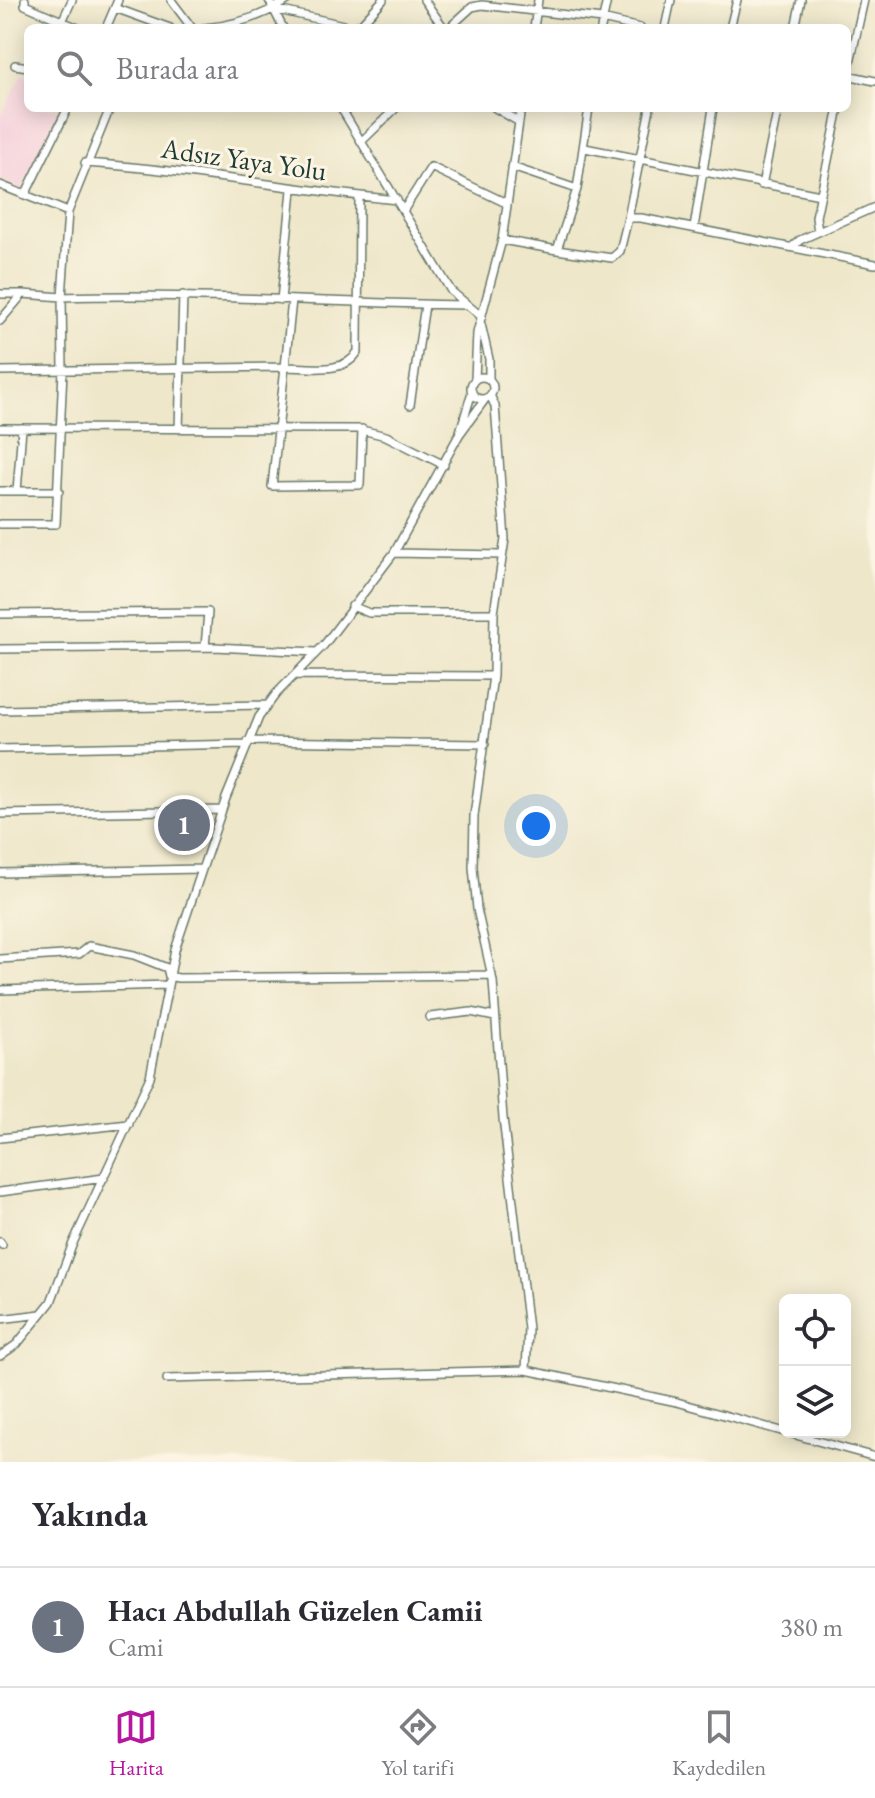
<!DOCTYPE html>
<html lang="tr">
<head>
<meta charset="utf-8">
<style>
	body { margin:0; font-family:"EB Garamond",serif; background:#f7f7f7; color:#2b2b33 }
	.controls { position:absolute; right:24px; bottom:24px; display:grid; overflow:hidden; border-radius:12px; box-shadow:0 4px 20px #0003 }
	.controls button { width:72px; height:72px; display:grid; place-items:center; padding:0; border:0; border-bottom:2px solid #e1e1e2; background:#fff; color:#2b2b33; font:40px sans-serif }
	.you { position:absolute; left:536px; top:826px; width:28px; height:28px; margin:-20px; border:6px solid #fff; border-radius:50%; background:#1a73e8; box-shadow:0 0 0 12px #1a73e833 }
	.badge { display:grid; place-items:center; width:52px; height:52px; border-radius:50%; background:#b5179e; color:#fff; font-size:26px; font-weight:700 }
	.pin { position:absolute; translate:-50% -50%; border:4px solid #fff; box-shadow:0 2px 8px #0006 }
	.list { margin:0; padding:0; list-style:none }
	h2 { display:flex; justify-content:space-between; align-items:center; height:104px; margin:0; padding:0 32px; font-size:34px }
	h2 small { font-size:26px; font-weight:400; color:#7c7c81 }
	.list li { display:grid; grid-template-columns:52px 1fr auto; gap:24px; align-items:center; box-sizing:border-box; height:120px; padding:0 32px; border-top:2px solid #e1e1e2 }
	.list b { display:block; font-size:30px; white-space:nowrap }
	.list p { margin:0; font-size:26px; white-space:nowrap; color:#7c7c81 }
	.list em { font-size:26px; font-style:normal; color:#7c7c81 }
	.icon { flex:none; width:44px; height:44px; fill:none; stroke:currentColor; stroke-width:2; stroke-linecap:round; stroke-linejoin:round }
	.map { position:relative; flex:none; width:875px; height:1462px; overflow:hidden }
	.search { position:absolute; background:#fff; box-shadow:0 4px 20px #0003; left:24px; right:24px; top:24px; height:88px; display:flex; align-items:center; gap:20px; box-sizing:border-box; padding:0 28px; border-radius:12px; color:#7c7c81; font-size:30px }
	.sheet { height:224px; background:#fff }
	nav { display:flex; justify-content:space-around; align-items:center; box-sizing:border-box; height:112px; border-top:2px solid #e1e1e2; background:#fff; font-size:22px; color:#7c7c81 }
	nav a { display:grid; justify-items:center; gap:4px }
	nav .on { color:#b5179e }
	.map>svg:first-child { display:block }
</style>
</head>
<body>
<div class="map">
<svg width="875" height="1462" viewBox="0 0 875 1462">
	<rect width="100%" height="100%" fill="#fcf5e5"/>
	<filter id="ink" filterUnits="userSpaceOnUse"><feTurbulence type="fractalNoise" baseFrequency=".0125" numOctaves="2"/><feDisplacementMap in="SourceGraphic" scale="16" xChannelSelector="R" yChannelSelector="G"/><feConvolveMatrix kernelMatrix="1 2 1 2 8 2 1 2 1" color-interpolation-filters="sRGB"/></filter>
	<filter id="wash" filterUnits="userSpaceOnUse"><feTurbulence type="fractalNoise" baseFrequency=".006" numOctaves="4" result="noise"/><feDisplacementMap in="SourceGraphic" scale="32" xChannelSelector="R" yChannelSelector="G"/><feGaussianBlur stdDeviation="1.8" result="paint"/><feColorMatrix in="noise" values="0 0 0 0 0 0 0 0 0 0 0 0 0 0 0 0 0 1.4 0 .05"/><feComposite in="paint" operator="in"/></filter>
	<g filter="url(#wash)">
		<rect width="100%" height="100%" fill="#eee7ca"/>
		<path fill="#f5cfdc" d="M22 74 28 75V108H63L21 190 0 179V118Z"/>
	</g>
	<g filter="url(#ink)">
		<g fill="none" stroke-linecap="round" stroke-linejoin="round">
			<defs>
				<path id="minor" d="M25 0V5L78 28
					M171 0 192 28
					M269 0 283 28
					M424 0 444 28
					M115 8 170 28
					M274 9 352 27 361 24 383 0
					M59 28 72 0
					M106 28 118 0
					M205 28C234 25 264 16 288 0
					M449 28 472 7 482 5 602 19 640 28
					M534 28 538 0
					M601 28 607 0
					M665 28 671 0
					M730 28 737 0
					M795 28 801 0
					M15 65 28 67
					M847 75 875 81
					M847 76 864 0
					M341 108 451 291 482 317
					M495 108 519 122
					M363 140 396 108
					M585 148 820 195
					M85 163C190 170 293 190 397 200
					M512 167 577 189
					M0 185 25 195
					M762 185 778 108
					M359 197 358 351C346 375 308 367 285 367L272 486 360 485 362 429
					M403 211 431 167 506 203
					M68 212 25 195 68 108
					M628 218 650 108
					M694 228 713 108
					M818 232 816 217 839 108
					M502 240 557 250 577 189 589 108
					M792 247 800 240 875 207
					M557 250 612 258 620 251 628 218H641L875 264
					M0 294H23
					M281 300 292 190
					M0 321 23 294 62 297 68 212 110 108
					M481 324 489 359V379
					M0 371 285 367 292 300
					M471 388a11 11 0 1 1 22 0a11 11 0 1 1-22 0Z
					M475 379 477 333 502 240 521 108
					M490 395 495 406 505 539 494 613 493 676 474 816 473 867 477 909 493 981 503 1118 528 1329 526 1370
					M410 405 425 305
					M0 428 358 429 386 436 444 465
					M179 429 183 295
					M459 435 472 392
					M0 491H59
					M17 491 22 428
					M0 524H56L63 370 62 297C196 293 330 303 465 305
					M394 553 501 555
					M352 606 369 613H494
					M0 614 208 612 205 647
					M0 649 215 647 316 652
					M295 675 493 676
					M0 710 267 705
					M248 741 485 744
					M0 749 247 744
					M0 814 222 810
					M0 873 202 869
					M0 959 79 954 89 946 134 955 167 968 169 976 178 978 492 975
					M0 990 168 985
					M430 1017 471 1012 495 1017
					M0 1138 129 1124
					M0 1192 104 1178
					M0 1242 2 1245
					M0 1319 41 1314
					M0 1356 17 1344 51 1302 73 1243 150 1077 175 950 226 798 259 717 276 694 324 645 394 553 459 435 486 398
					M167 1379 526 1370 677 1402 875 1457"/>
			</defs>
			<use href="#minor" stroke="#677868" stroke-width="10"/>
			<use href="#minor" stroke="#fff" stroke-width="7"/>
		</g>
	</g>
	<g text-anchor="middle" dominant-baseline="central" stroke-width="6" stroke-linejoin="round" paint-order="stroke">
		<g font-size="28" fill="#1f3d34" stroke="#fcf5e5">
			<text transform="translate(244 159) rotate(8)">Adsız Yaya Yolu</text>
		</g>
	</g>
</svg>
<div class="controls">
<button><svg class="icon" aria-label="locate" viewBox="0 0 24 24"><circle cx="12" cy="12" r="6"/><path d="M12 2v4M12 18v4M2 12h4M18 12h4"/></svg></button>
<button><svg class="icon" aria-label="layers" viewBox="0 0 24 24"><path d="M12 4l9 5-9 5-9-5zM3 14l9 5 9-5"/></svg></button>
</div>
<div class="you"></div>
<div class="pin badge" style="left:184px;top:825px;background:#6b7280">1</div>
<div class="search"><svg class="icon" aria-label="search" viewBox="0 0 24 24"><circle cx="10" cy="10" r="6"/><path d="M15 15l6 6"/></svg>Burada ara</div>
</div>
<section class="sheet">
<h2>Yakında<small></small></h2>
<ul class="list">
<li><span class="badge" style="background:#6b7280">1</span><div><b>Hacı Abdullah Güzelen Camii</b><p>Cami</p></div><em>380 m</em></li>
</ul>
</section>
<nav>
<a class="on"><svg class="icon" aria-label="map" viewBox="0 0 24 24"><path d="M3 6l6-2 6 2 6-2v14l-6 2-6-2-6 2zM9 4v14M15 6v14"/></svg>Harita</a>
<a><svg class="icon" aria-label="directions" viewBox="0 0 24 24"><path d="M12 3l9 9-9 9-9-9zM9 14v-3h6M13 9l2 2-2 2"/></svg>Yol tarifi</a>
<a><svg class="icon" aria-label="saved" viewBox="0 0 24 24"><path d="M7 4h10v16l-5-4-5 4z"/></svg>Kaydedilen</a>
</nav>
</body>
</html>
